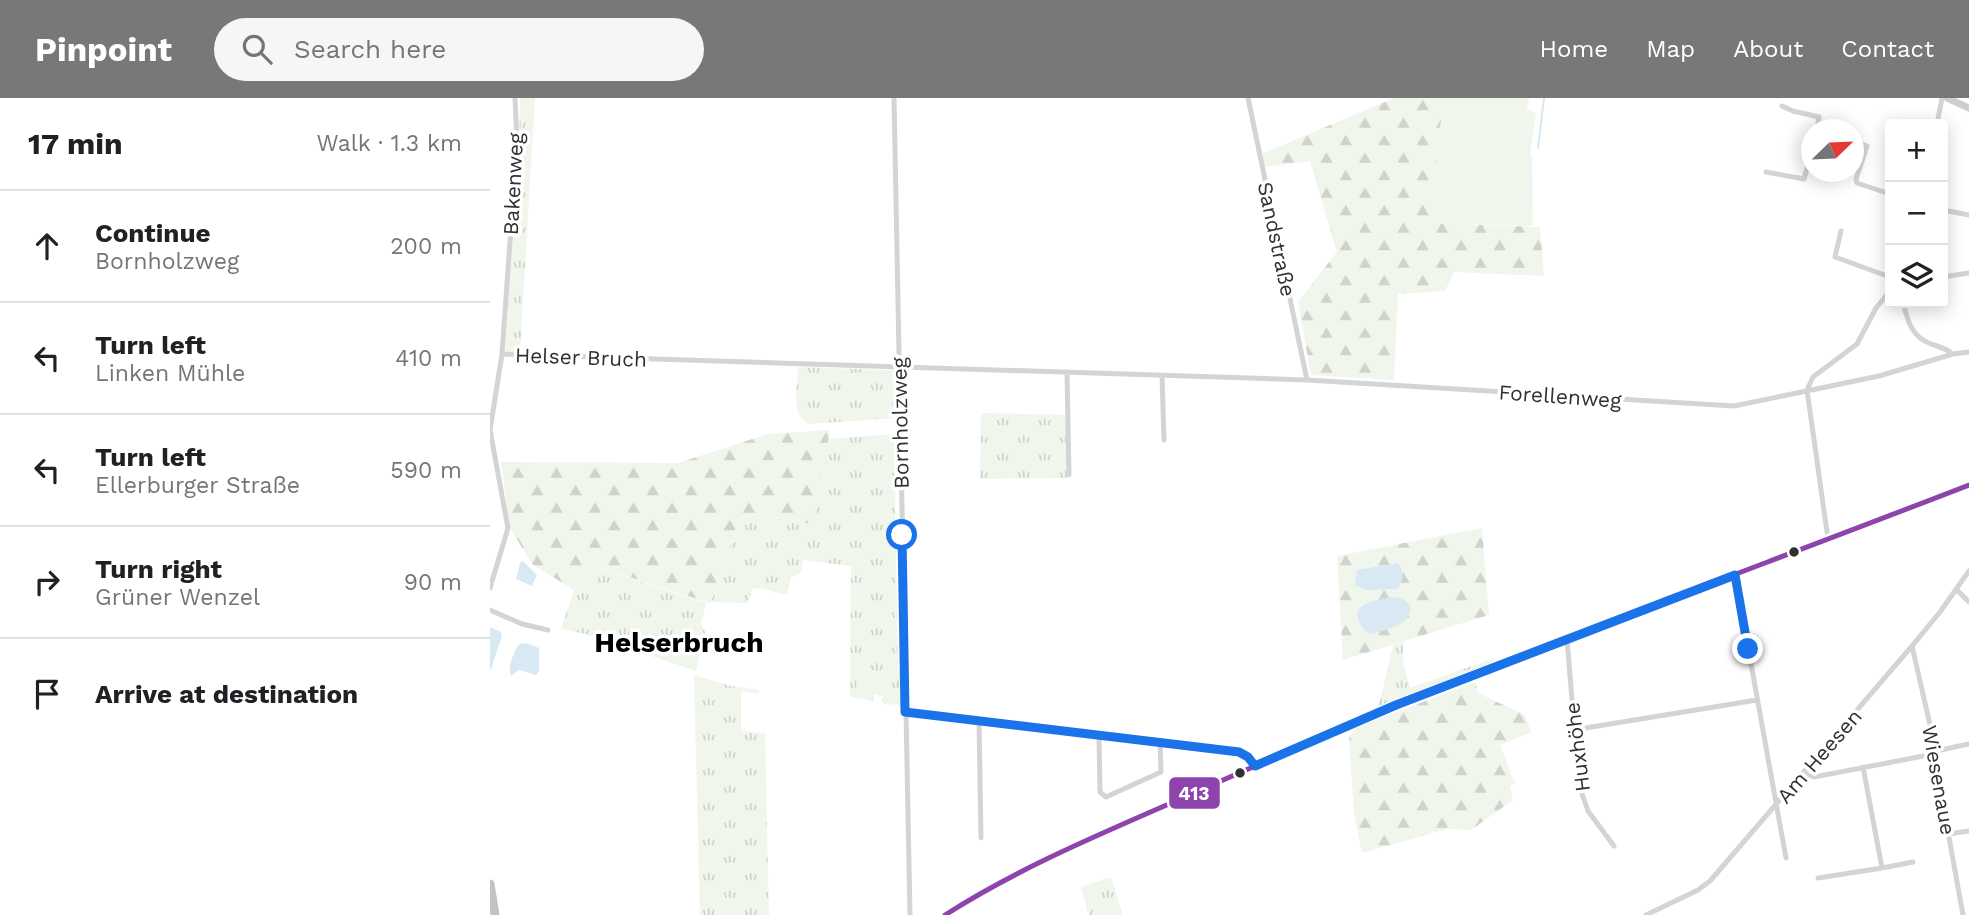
<!DOCTYPE html>
<html lang="en">
<head>
<meta charset="utf-8">
<style>
	body { margin:0; font-family:"Work Sans",sans-serif; background:#f6f6f6; color:#202124 }
	.controls { position:absolute; right:21px; top:21px; display:grid; overflow:hidden; border-radius:7px; box-shadow:0 4px 18px #0003 }
	.controls button { width:63px; height:63px; display:grid; place-items:center; padding:0; border:0; border-bottom:2px solid #e0e0e0; background:#fff; color:#202124; font:35px sans-serif }
	.compass { position:absolute; left:1311px; top:21px; width:63px; height:63px; border-radius:50%; background:#fff; box-shadow:0 4px 18px #0003; rotate:67deg }
	.stop { position:absolute; width:21px; height:21px; margin:-16px; border:5px solid #1a73e8; border-radius:50%; background:#fff }
	.stop.end { background:#1a73e8; border-color:#fff; box-shadow:0 2px 7px #0008 }
	.list { margin:0; padding:0; list-style:none }
	h2 { display:flex; justify-content:space-between; align-items:center; height:91px; margin:0; padding:0 28px; font-size:30px }
	h2 small { font-size:23px; font-weight:400; color:#757577 }
	.list li { display:grid; grid-template-columns:46px 1fr auto; gap:21px; align-items:center; box-sizing:border-box; height:112px; padding:0 28px; border-top:2px solid #e0e0e0 }
	.list b { display:block; font-size:26px; white-space:nowrap }
	.list p { margin:0; font-size:23px; white-space:nowrap; color:#757577 }
	.list em { font-size:23px; font-style:normal; color:#757577 }
	.icon { flex:none; width:38px; height:38px; fill:none; stroke:currentColor; stroke-width:2; stroke-linecap:round; stroke-linejoin:round }
	.map { position:relative; flex:none; width:1479px; height:817px; overflow:hidden }
	header { display:flex; align-items:center; gap:42px; box-sizing:border-box; height:98px; padding:0 35px; background:#787878; color:#fff }
	header strong { font-size:33px }
	nav { display:flex; gap:38px; margin-inline-start:auto; font-size:24px }
	.search { width:490px; height:63px; background:#f6f6f6; display:flex; align-items:center; gap:18px; box-sizing:border-box; padding:0 24px; border-radius:38px; color:#757577; font-size:26px }
	main { display:flex }
	aside { flex:1; background:#fff }
	.map>svg:first-child { display:block }
</style>
</head>
<body>
<header>
<strong>Pinpoint</strong>
<div class="search"><svg class="icon" aria-label="search" viewBox="0 0 24 24"><circle cx="10" cy="10" r="6"/><path d="M15 15l6 6"/></svg>Search here</div>
<nav><a>Home</a><a>Map</a><a>About</a><a>Contact</a></nav>
</header>
<main>
<aside>
<h2>17 min<small>Walk · 1.3 km</small></h2>
<ul class="list">
<li><svg class="icon" aria-label="ahead" viewBox="0 0 24 24"><path d="M12 20V5M6 11l6-6 6 6"/></svg><div><b>Continue</b><p>Bornholzweg</p></div><em>200 m</em></li>
<li><svg class="icon" aria-label="left" viewBox="0 0 24 24"><path d="M17 20v-9H6M10 6l-5 5 5 5"/></svg><div><b>Turn left</b><p>Linken Mühle</p></div><em>410 m</em></li>
<li><svg class="icon" aria-label="left" viewBox="0 0 24 24"><path d="M17 20v-9H6M10 6l-5 5 5 5"/></svg><div><b>Turn left</b><p>Ellerburger Straße</p></div><em>590 m</em></li>
<li><svg class="icon" aria-label="right" viewBox="0 0 24 24"><path d="M7 20v-9h11M14 6l5 5-5 5"/></svg><div><b>Turn right</b><p>Grüner Wenzel</p></div><em>90 m</em></li>
<li><svg class="icon" aria-label="arrive" viewBox="0 0 24 24"><path d="M6 21V4h12l-3 4 3 4H6"/></svg><div><b>Arrive at destination</b></div></li>
</ul>
</aside>
<div class="map">
<svg width="1479" height="817" viewBox="0 0 1479 817">
	<defs>
		<pattern id="grass-tufts" width="24" height="20" patternUnits="userSpaceOnUse" patternTransform="scale(1.75)"><rect width="24" height="20" fill="#f1f6ec"/><path d="M3 7l-1-3M5 7V3M7 7l1-3M15 17l-1-3M17 17v-4M19 17l1-3" fill="none" stroke="#cfd3cb"/></pattern>
		<pattern id="forest-firs" width="22" height="20" patternUnits="userSpaceOnUse" patternTransform="scale(1.75)"><rect width="22" height="20" fill="#f1f6ec"/><path d="M5 1l3.5 6h-7zM16 11l3.5 6h-7z" fill="#cfd3cb"/></pattern>
	</defs>
	<rect width="100%" height="100%" fill="#fff"/>
	<path fill="url(#grass-tufts)" d="M30 0H45L30 254H15L29 49Z
		M308 269 402 272 406 276 407 320 318 326C300 316 308 287 308 269Z
		M491 315 576 317 577 380 490 381Z
		M404 336 408 571 412 572 411 607 394 606 391 600 395 598 400 599V577L368 570 366 593 384 596V603L360 599 361 468 313 462 311 474 301 480 297 497 269 490 262 491 258 505 221 504 249 420 271 416 321 426 338 341Z
		M108 469 216 505 211 526 215 534 206 573 100 537 71 531 84 492Z
		M913 544V564L920 590 1004 560V564L886 609 890 603 903 547Z
		M204 577 241 588 269 592V596L251 593V633L275 635 279 817H210Z
		M621 779 633 817H599L591 789Z"/>
	<path fill="url(#forest-firs)" d="M904 0H953L942 125 1050 129 1054 178 964 174 955 193 908 196 904 282 821 277 808 204 847 154 820 63 775 69 772 56Z
		M340 332 322 426 271 416 249 420 221 504 219 505 109 469 84 492 42 466 20 430 11 364 188 365 278 336Z
		M992 430 999 517 853 562 847 458Z
		M985 584 988 595 1035 617 1041 634 1010 647 1025 686 1020 688 1023 702 981 732 957 731 872 755 864 717 859 640 865 630Z"/>
	<path fill="#f1f6ec" d="M953 0H1039L1037 12 1046 15 1040 56 1042 57 1043 128 942 125Z
		M368 570 400 577V599L366 593Z"/>
	<path fill="#d8e9f4" d="M33 463 47 477 42 488 26 481 30 465Z
		M908 465C915 475 914 481 907 491L877 492 865 487 867 472Z
		M901 499 912 500 920 507C923 527 895 533 878 536 853 508 877 504 901 499Z
		M0 529 11 534 12 538 0 574Z
		M36 545 49 550V573L46 577 29 572 21 578C17 569 24 554 29 546Z"/>
	<g fill="none" stroke-linecap="round" stroke-linejoin="round">
		<path stroke="#d8e9f4" stroke-width="2" d="M1048 50 1054 0"/>
		<path stroke="#d4d4d4" stroke-width="5" d="M404 0 420 817
			M758 0 817 282
			M1292 8 1303 13 1329 19 1327 32
			M1447 26 1452 0
			M1364 43 1377 48 1366 81 1367 85 1400 96
			M1276 74 1314 81 1322 52
			M1453 112 1479 117
			M1351 133 1345 159 1400 179
			M1453 179 1479 175
			M1413 205C1418 224 1422 239 1441 246 1449 249 1457 250 1462 256
			M12 256 817 282 1244 308 1389 278 1463 256 1479 254
			M577 274 579 377
			M672 278 674 342
			M1338 441 1317 292 1323 279 1367 246 1386 210 1400 193
			M1245 477 1296 760
			M0 490 18 430 0 332 12 256 27 46 25 0
			M1466 491 1479 504
			M0 512 32 526 58 532
			M1077 541 1089 687 1098 713 1124 748
			M1422 548 1446 653 1444 656 1473 817
			M415 614 749 654 759 659 765 668
			M489 621 491 740
			M1083 632 1267 602
			M609 637 610 694 616 699 671 674 670 644
			M1446 653 1479 646
			M1313 675 1324 679 1444 656
			M1458 736 1479 733
			M1392 770 1423 764
			M1328 780 1392 770 1373 669
			M455 817 496 791 577 752 855 628 1479 387
			M1156 817 1208 792 1220 783 1422 548 1450 514 1479 473"/>
		<path stroke="#cecece" stroke-width="7" d="M1457 0 1479 10"/>
		<path stroke="#c2c2c2" stroke-width="9" d="M0 786 5 817"/>
		<defs>
			<path id="bus-1" d="M455 817C541 762 638 725 731 683 976 574 1229 484 1479 387"/>
		</defs>
		<use href="#bus-1" stroke="#fff" stroke-width="10"/>
		<use href="#bus-1" stroke="#8e44ad" stroke-width="5"/>
	</g>
	<g fill="none" stroke-linecap="round" stroke-linejoin="round">
		<path stroke="#1a73e8" stroke-width="9" d="M412 437 415 614 749 654 758 659 765 668 906 607 1245 477 1258 551"/>
	</g>
	<g fill="#303030" stroke="#fff" stroke-width="2.5">
		<circle cx="1304" cy="454" r="6"/>
		<circle cx="750" cy="675" r="6"/>
	</g>
	<g text-anchor="middle" dominant-baseline="central" stroke-width="7" stroke-linejoin="round" paint-order="stroke">
		<g font-size="21" fill="#303030" stroke="#fff">
			<text transform="translate(23 86) rotate(-87)">Bakenweg</text>
			<text transform="translate(787 141) rotate(78)">Sandstraße</text>
			<text transform="translate(91 259) rotate(2)">Helser Bruch</text>
			<text transform="translate(1070 298) rotate(4)">Forellenweg</text>
			<text transform="translate(410 325) rotate(-91)">Bornholzweg</text>
			<text transform="translate(1087 649) rotate(-97)">Huxhöhe</text>
			<text transform="translate(1329 658) rotate(-49)">Am Heesen</text>
			<text transform="translate(1449 682) rotate(80)">Wiesenaue</text>
		</g>
		<g font-size="28" font-weight="bold" fill="#000" stroke="#fff">
			<text x="189" y="544">Helserbruch</text>
		</g>
	</g>
	<rect stroke="#fff" stroke-width="2.5" x="678" y="678" width="53" height="34" rx="7" fill="#8e44ad"/>
	<g font-size="19" text-anchor="middle" font-weight="bold" fill="#fff">
		<text x="704" y="702">413</text>
	</g>
</svg>
<div class="controls">
<button>+</button>
<button>−</button>
<button><svg class="icon" aria-label="layers" viewBox="0 0 24 24"><path d="M12 4l9 5-9 5-9-5zM3 14l9 5 9-5"/></svg></button>
</div>
<svg class="compass" viewBox="-18 -18 36 36"><path d="M0-13l5 13h-10z" fill="#e53935"/><path d="M0 13l5-13h-10z" fill="#757577"/></svg>
<div class="stop" style="left:412px;top:437px"></div>
<div class="stop end" style="left:1258px;top:551px"></div>
</div>
</main>
</body>
</html>
